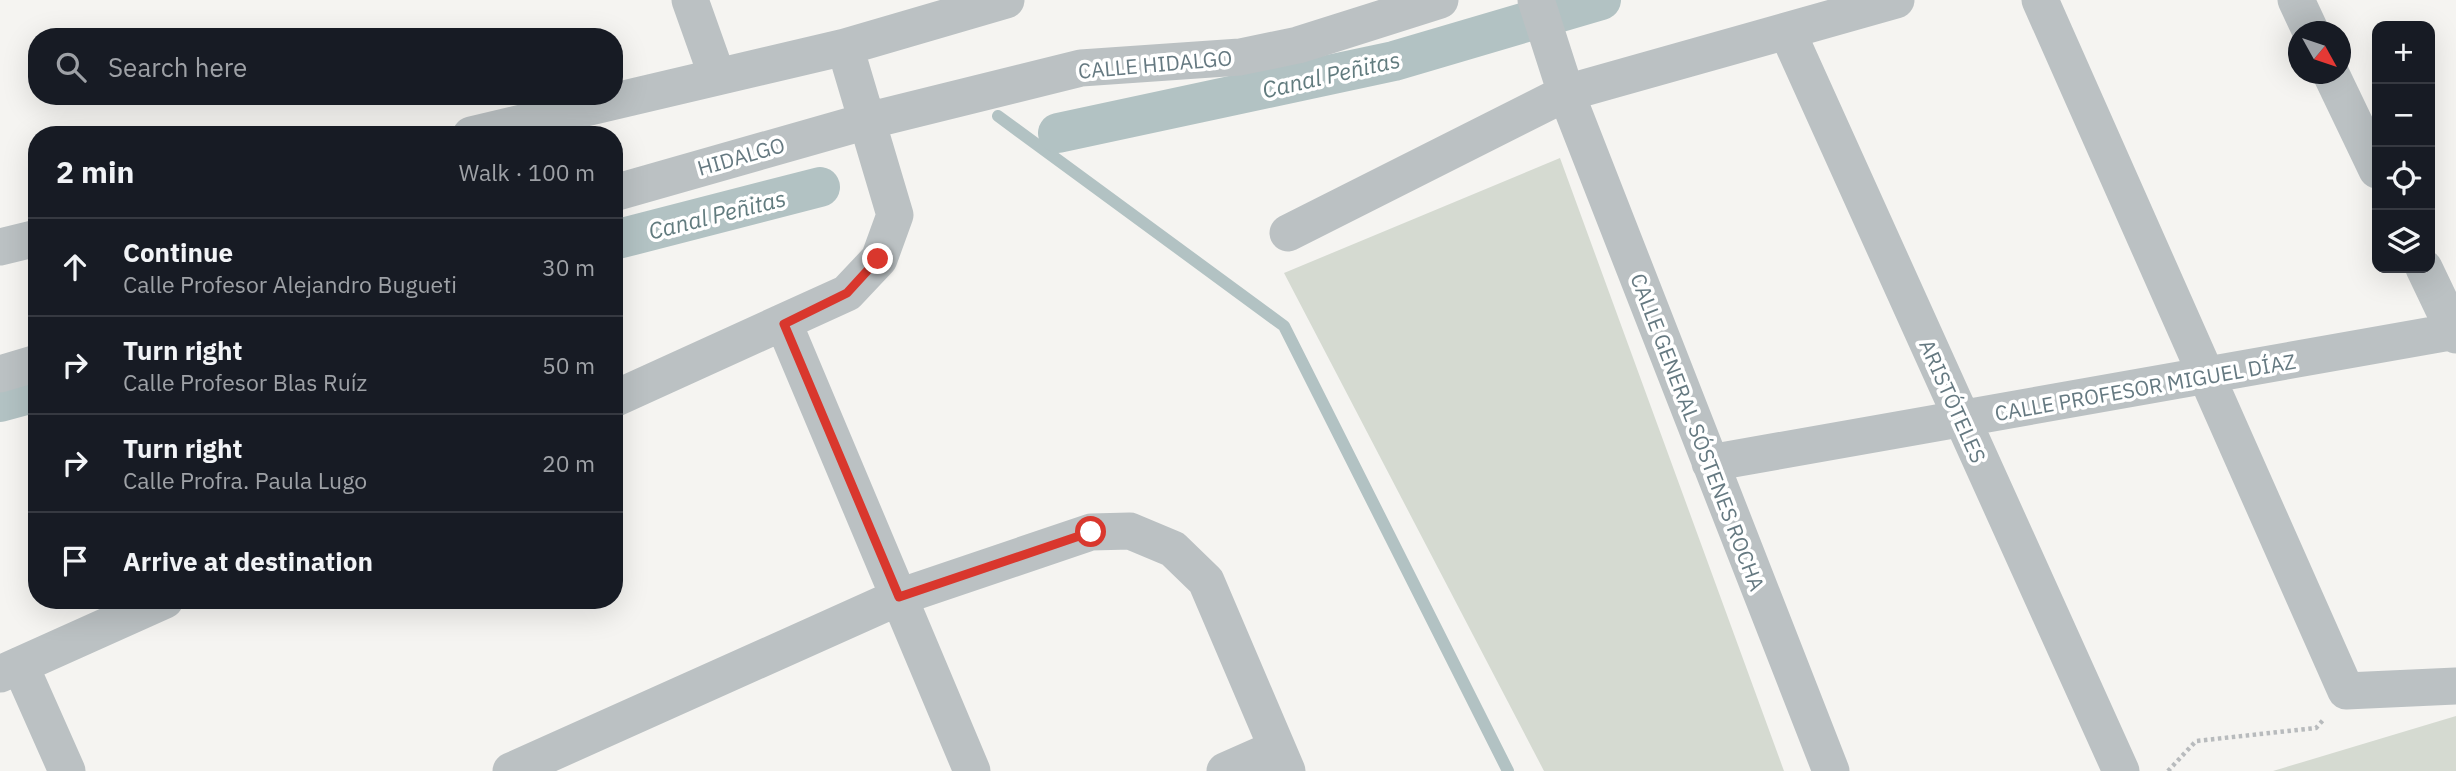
<!DOCTYPE html>
<html lang="en">
<head>
<meta charset="utf-8">
<style>
	body { margin:0; font-family:"IBM Plex Sans",sans-serif; background:#242831; color:#f1f3f6 }
	.controls { position:absolute; right:21px; top:21px; display:grid; overflow:hidden; border-radius:14px; box-shadow:0 7px 28px #0002 }
	.controls button { width:63px; height:63px; display:grid; place-items:center; padding:0; border:0; border-bottom:2px solid #363941; background:#171b24; color:#f1f3f6; font:35px sans-serif }
	.compass { position:absolute; left:2288px; top:21px; width:63px; height:63px; border-radius:50%; background:#171b24; box-shadow:0 7px 28px #0002; rotate:130deg }
	.stop { position:absolute; width:21px; height:21px; margin:-16px; border:5px solid #d9372d; border-radius:50%; background:#fff }
	.stop.end { background:#d9372d; border-color:#fff; box-shadow:0 2px 7px #0008 }
	.list { margin:0; padding:0; list-style:none }
	h2 { display:flex; justify-content:space-between; align-items:center; height:91px; margin:0; padding:0 28px; font-size:30px }
	h2 small { font-size:23px; font-weight:400; color:#9ea1a6 }
	.list li { display:grid; grid-template-columns:46px 1fr auto; gap:21px; align-items:center; box-sizing:border-box; height:98px; padding:0 28px; border-top:2px solid #363941 }
	.list b { display:block; font-size:26px; white-space:nowrap }
	.list p { margin:0; font-size:23px; white-space:nowrap; color:#9ea1a6 }
	.list em { font-size:23px; font-style:normal; color:#9ea1a6 }
	.icon { flex:none; width:38px; height:38px; fill:none; stroke:currentColor; stroke-width:2; stroke-linecap:round; stroke-linejoin:round }
	.map { position:relative; flex:none; width:2456px; height:771px; overflow:hidden }
	.search { position:absolute; background:#171b24; box-shadow:0 7px 28px #0002; left:28px; top:28px; width:595px; height:77px; display:flex; align-items:center; gap:18px; box-sizing:border-box; padding:0 24px; border-radius:28px; color:#9ea1a6; font-size:26px }
	.panel { position:absolute; background:#171b24; box-shadow:0 7px 28px #0002; left:28px; top:126px; width:595px; height:483px; border-radius:28px }
	.map>svg:first-child { display:block }
</style>
</head>
<body>
<div class="map">
<svg width="2456" height="771" viewBox="0 0 2456 771">
	<rect width="100%" height="100%" fill="#f5f4f1"/>
	<path fill="#d5dad1" d="M1560 158 1784 771H1544L1284 273Z
		M2456 716V771H2273Z"/>
	<g fill="none" stroke-linecap="round" stroke-linejoin="round">
		<path stroke="#b2c2c3" stroke-width="12" d="M998 116 1284 326 1508 771"/>
		<path stroke="#b2c2c3" stroke-width="40" d="M1058 133 1394 61 1601 0
			M614 240 820 187
			M0 402 37 392"/>
		<path stroke="#b8bbbd" stroke-width="4.5" stroke-dasharray="3.5 3.5" stroke-linecap="butt" d="M2168 771 2196 741 2316 728 2324 719"/>
		<path stroke="#bbc1c3" stroke-width="37" d="M690 0 717 76
			M1536 0 1566 93 1831 771
			M2040 0 2346 691 2456 686
			M2296 0 2311 32
			M1787 31 2121 771
			M2331 74 2377 170
			M471 135 845 47 1006 0
			M614 193 867 121 1081 68 1240 57 1298 45 1440 0
			M1288 233 1566 93 1896 0
			M0 247 37 238
			M2424 268 2456 335
			M784 324 972 771
			M0 374 37 363
			M614 399 847 293 879 259 895 215 845 47
			M1710 463 2456 331
			M20 665 67 771
			M0 674 165 600
			M511 771 899 597 1091 532 1130 531 1173 549 1206 581 1287 771
			M1225 771 1277 748"/>
	</g>
	<g fill="none" stroke-linecap="round" stroke-linejoin="round">
		<path stroke="#d9372d" stroke-width="9" d="M878 259 847 293 784 324 899 597 1091 532"/>
	</g>
	<g text-anchor="middle" dominant-baseline="central" stroke-width="7" stroke-linejoin="round" paint-order="stroke">
		<g font-size="21" fill="#657981" stroke="#fff">
			<text transform="translate(1155 64) rotate(-5)">CALLE HIDALGO</text>
			<text transform="translate(741 156) rotate(-16)">HIDALGO</text>
			<text transform="translate(2145 387) rotate(-10)">CALLE PROFESOR MIGUEL DÍAZ</text>
			<text transform="translate(1953 401) rotate(66)">ARISTÓTELES</text>
			<text transform="translate(1698 432) rotate(69)">CALLE GENERAL SÓSTENES ROCHA</text>
		</g>
		<g font-size="23" font-style="italic" fill="#617b7e" stroke="#fff">
			<text transform="translate(1331 74) rotate(-13)">Canal Peñitas</text>
			<text transform="translate(717 214) rotate(-14)">Canal Peñitas</text>
		</g>
	</g>
</svg>
<div class="controls">
<button>+</button>
<button>−</button>
<button><svg class="icon" aria-label="locate" viewBox="0 0 24 24"><circle cx="12" cy="12" r="6"/><path d="M12 2v4M12 18v4M2 12h4M18 12h4"/></svg></button>
<button><svg class="icon" aria-label="layers" viewBox="0 0 24 24"><path d="M12 4l9 5-9 5-9-5zM3 14l9 5 9-5"/></svg></button>
</div>
<svg class="compass" viewBox="-18 -18 36 36"><path d="M0-13l5 13h-10z" fill="#e53935"/><path d="M0 13l5-13h-10z" fill="#9ea1a6"/></svg>
<div class="stop" style="left:1091px;top:532px"></div>
<div class="stop end" style="left:878px;top:259px"></div>
<div class="search"><svg class="icon" aria-label="search" viewBox="0 0 24 24"><circle cx="10" cy="10" r="6"/><path d="M15 15l6 6"/></svg>Search here</div>
<section class="panel">
<h2>2 min<small>Walk · 100 m</small></h2>
<ul class="list">
<li><svg class="icon" aria-label="ahead" viewBox="0 0 24 24"><path d="M12 20V5M6 11l6-6 6 6"/></svg><div><b>Continue</b><p>Calle Profesor Alejandro Bugueti</p></div><em>30 m</em></li>
<li><svg class="icon" aria-label="right" viewBox="0 0 24 24"><path d="M7 20v-9h11M14 6l5 5-5 5"/></svg><div><b>Turn right</b><p>Calle Profesor Blas Ruíz</p></div><em>50 m</em></li>
<li><svg class="icon" aria-label="right" viewBox="0 0 24 24"><path d="M7 20v-9h11M14 6l5 5-5 5"/></svg><div><b>Turn right</b><p>Calle Profra. Paula Lugo</p></div><em>20 m</em></li>
<li><svg class="icon" aria-label="arrive" viewBox="0 0 24 24"><path d="M6 21V4h12l-3 4 3 4H6"/></svg><div><b>Arrive at destination</b></div></li>
</ul>
</section>
</div>
</body>
</html>
